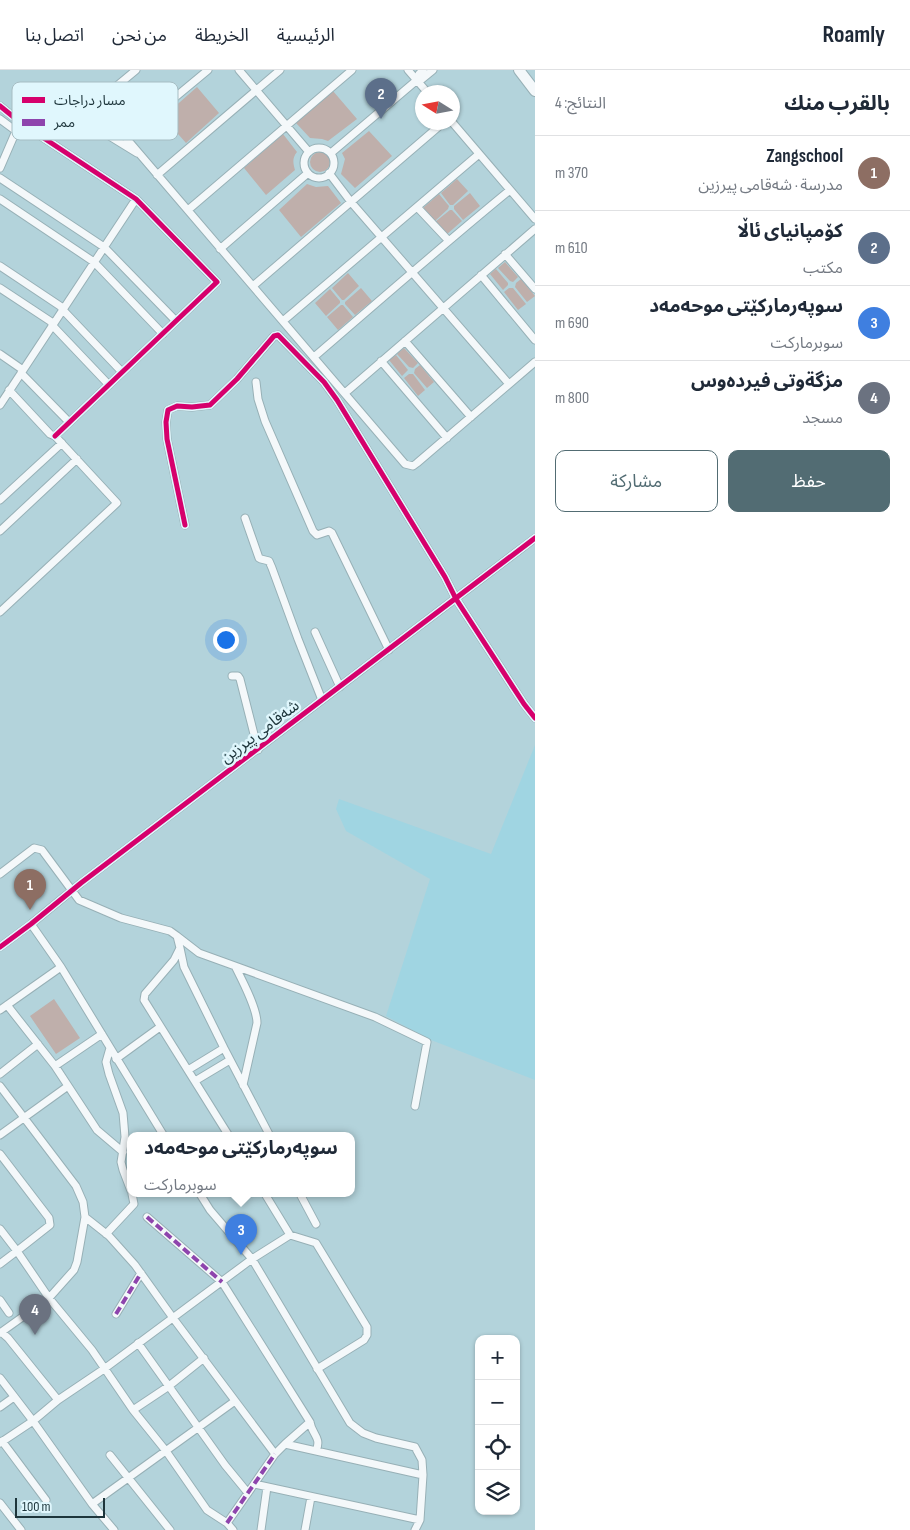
<!DOCTYPE html>
<html lang="ar">
<head>
<meta charset="utf-8">
<style>
	body { margin:0; font-family:"Sofia Sans Condensed","Noto Sans Arabic",sans-serif; background:#f2f2f3; color:#1f2937; direction:rtl }
	.controls { position:absolute; right:15px; bottom:15px; display:grid; overflow:hidden; border-radius:10px; box-shadow:0 1px 4px #0004 }
	.controls button { width:45px; height:45px; display:grid; place-items:center; padding:0; border:0; border-bottom:1px solid #e0e1e3; background:#fff; color:#1f2937; font:25px sans-serif }
	.compass { position:absolute; left:415px; top:15px; width:45px; height:45px; border-radius:50%; background:#fff; box-shadow:0 1px 4px #0004; rotate:281deg }
	.scale { position:absolute; left:15px; bottom:12px; width:90px; box-sizing:border-box; padding-left:5px; border:2px solid #1d353b; border-top:0; font-size:14px; line-height:18px; white-space:nowrap; color:#1d353b; -webkit-text-stroke:4px #e0f7fd; paint-order:stroke }
	.you { position:absolute; left:225px; top:569px; width:18px; height:18px; margin:-12px; border:4px solid #fff; border-radius:50%; background:#1a73e8; box-shadow:0 0 0 8px #1a73e833 }
	.badge { display:grid; place-items:center; width:32px; height:32px; border-radius:50%; background:#526c73; color:#fff; font-size:16px; font-weight:700 }
	.pin { position:absolute; translate:-50% -41px; filter:drop-shadow(0 1px 2px #0008) }
	.pin::after { content:''; position:absolute; top:26px; width:18px; height:15px; background:inherit; clip-path:polygon(0 0,100% 0,50% 100%) }
	.popup { position:absolute; left:127px; top:1062px; width:228px; height:65px; box-sizing:border-box; display:grid; place-content:center; border-radius:10px; background:#fff; filter:drop-shadow(0 1px 4px #0005); font-size:16px; white-space:nowrap; color:#747a83 }
	.popup b { font-size:19px; color:#1f2937 }
	.popup::after { content:''; position:absolute; left:50%; top:100%; margin-left:-10px; border:10px solid transparent; border-top-color:#fff }
	.list { margin:0; padding:0; list-style:none }
	h2 { display:flex; justify-content:space-between; align-items:center; height:65px; margin:0; padding:0 20px; font-size:21px }
	h2 small { font-size:16px; font-weight:400; color:#747a83 }
	.list li { display:grid; grid-template-columns:32px 1fr auto; gap:15px; align-items:center; box-sizing:border-box; height:75px; padding:0 20px; border-top:1px solid #e0e1e3 }
	.list b { display:block; font-size:19px; white-space:nowrap }
	.list p { margin:0; font-size:16px; white-space:nowrap; color:#747a83 }
	.list em { font-size:16px; font-style:normal; color:#747a83 }
	.actions { display:flex; gap:10px; padding:15px 20px }
	.actions a { flex:1; padding:11px 0; border:1px solid #526c73; border-radius:10px; text-align:center; font-size:18px; color:#526c73 }
	.actions .main { background:#526c73; color:#fff }
	.icon { flex:none; width:28px; height:28px; fill:none; stroke:currentColor; stroke-width:2; stroke-linecap:round; stroke-linejoin:round }
	.map { position:relative; flex:none; width:535px; height:1460px; overflow:hidden; direction:ltr }
	header { display:flex; align-items:center; gap:30px; box-sizing:border-box; height:70px; padding:0 25px; background:#fff; border-bottom:1px solid #e0e1e3 }
	header strong { font-size:24px }
	nav { display:flex; gap:28px; margin-inline-start:auto; font-size:18px }
	main { display:flex }
	aside { flex:1; background:#fff }
	.map>svg:first-child { display:block }
</style>
</head>
<body>
<header>
<strong>Roamly</strong>
<nav><a>الرئيسية</a><a>الخريطة</a><a>من نحن</a><a>اتصل بنا</a></nav>
</header>
<main>
<aside>
<h2>بالقرب منك<small>النتائج: 4</small></h2>
<ul class="list">
<li><span class="badge" style="background:#8d6e63">1</span><div><b>Zangschool</b><p>مدرسة · شەقامی پیرزین</p></div><em>370 m</em></li>
<li><span class="badge" style="background:#5c6f8a">2</span><div><b>کۆمپانیای ئاڵا</b><p>مكتب</p></div><em>610 m</em></li>
<li><span class="badge" style="background:#3f7fe0">3</span><div><b>سوپەرمارکێتی موحەمەد</b><p>سوبرماركت</p></div><em>690 m</em></li>
<li><span class="badge" style="background:#6b7280">4</span><div><b>مزگةوتی فیردەوس</b><p>مسجد</p></div><em>800 m</em></li>
</ul>
<div class="actions"><a class="main">حفظ</a><a>مشاركة</a></div>
</aside>
<div class="map">
<svg width="535" height="1460" viewBox="0 0 535 1460">
	<rect width="100%" height="100%" fill="#b3d3db"/>
	<path fill="#a0d5e2" d="M535 675V1010L431 970 386 946 430 809 346 761 336 739 339 729 491 784Z"/>
	<path fill="#bfafab" d="M197 17 219 43 186 73 163 47Z
		M333 21 357 49 328 71 322 69 310 68 296 53Z
		M369 61 392 86 355 118 341 104 345 89 342 83Z
		M283 64 297 82C292 88 293 93 295 100L266 125 244 98Z
		M310 92a10 10 0 1 1 20 0a10 10 0 1 1-20 0Z
		M457 109 468 121 453 135H450L441 123Z
		M307 114 316 117 328 116 341 133 301 167 279 140Z
		M470 123 480 136 463 150 454 139V136Z
		M439 124 449 136 448 139 435 151 423 138Z
		M450 140H452L462 151 446 165 435 152Z
		M505 192 518 207 513 212 510 211 498 198Z
		M496 199 508 213V215L503 220 490 204Z
		M348 203 359 216 344 230H342L332 218Z
		M521 209 535 226 527 232 515 217 516 213Z
		M361 218 372 231 355 245 345 234V232Z
		M509 218H513L526 234 518 240 504 222Z
		M330 219 340 231V233L326 246 315 233Z
		M341 235H343L353 247 338 260 327 247Z
		M404 278 418 293 413 298 409 297 397 284Z
		M396 285 408 300 402 306 389 290Z
		M420 295 434 312 427 318 414 303 415 299Z
		M409 304H413L425 320 418 326 404 308Z
		M54 929 80 968 56 984 30 946Z"/>
	<g fill="none" stroke-linecap="round" stroke-linejoin="round">
		<defs>
			<path id="minor" d="M136 0 101 29V36L126 68 405 394 413 396 417 393 535 292
				M239 0 309 82
				M408 0 427 22
				M417 10 419 4 423 0
				M0 36 21 53 136 129 217 212 55 366
				M67 40 137 83
				M0 49 16 61
				M452 52 535 149
				M126 68 208 0
				M304 93a15 15 0 1 1 30 0a15 15 0 1 1-30 0Z
				M331 83 417 10 422 9 433 0
				M0 98 16 61 21 53
				M329 103 351 132 509 314
				M157 105 280 0
				M0 108 104 177 176 251
				M0 129 94 192 163 264
				M417 137 448 170
				M188 140 352 0
				M220 179 308 103
				M505 184 535 219
				M0 196 63 238
				M481 205 535 270
				M253 216 444 52
				M0 218 53 253
				M62 239 122 302
				M283 251 479 84
				M52 255 109 315
				M405 271 471 347
				M0 284 23 300
				M314 287C379 231 444 174 510 120
				M381 291 447 368
				M21 303 69 352
				M256 312 258 329 265 351 313 461 317 465 329 461 332 463 389 580
				M345 323 535 159
				M0 335 136 129
				M0 430 62 373
				M245 448 259 488 261 489 269 491 272 498 298 569 322 630
				M185 455 167 369 166 352 168 340 177 336 192 337 210 335 237 309 274 266 278 265 324 312 337 330 445 507 456 529 524 634 535 648
				M0 461 77 389
				M0 542 117 433 55 366 50 364 9 320
				M315 562 340 617
				M232 606H238L240 609 258 680
				M0 804 34 778 42 780 79 830 121 848 170 861 177 866 180 878 174 890 145 924 144 930 229 1066
				M31 854 61 897 164 1066
				M177 866 199 883 235 896C242 910 257 938 257 953L243 1015
				M0 877 31 854 81 813 535 468
				M180 878 184 897 224 978 270 1066
				M235 896 375 947 427 972 415 1036
				M7 935 55 996 97 1060 123 1082
				M0 940 61 897
				M110 978 106 992 109 1004 123 1043 125 1067 121 1092 123 1100 131 1121
				M116 989 160 957
				M55 996 102 964
				M188 1000 224 978
				M0 1004 38 974
				M195 1011 230 990
				M0 1016 76 1116 83 1132 85 1147 77 1192 74 1200 49 1228 0 1263
				M0 1065 68 1016
				M0 1084 49 1148 50 1155 17 1181 0 1194
				M200 1124 210 1140 252 1189 350 1353 363 1363 376 1368 415 1377 422 1390 423 1405 420 1450 415 1460
				M265 1124 290 1165 316 1173 367 1257V1265L364 1270 317 1299
				M300 1124 316 1154
				M85 1147 109 1166 135 1195 173 1248 275 1384
				M147 1147 222 1212 310 1352C312 1365 322 1367 316 1381
				M0 1159 17 1181 49 1228 92 1280 133 1340 166 1381 207 1440 227 1453 233 1460
				M106 1164 134 1134 132 1124
				M0 1230 9 1243
				M116 1244 141 1203
				M1 1262 8 1268 58 1330
				M138 1273 225 1395 248 1423
				M0 1308 33 1351 92 1434 114 1460
				M0 1337 14 1327
				M133 1340 169 1316 204 1288
				M2 1371 46 1430
				M0 1373 33 1351 58 1330 104 1299 252 1189 290 1165
				M285 1374 310 1352
				M110 1385 170 1460
				M254 1414 420 1450
				M0 1433 21 1460
				M92 1434 235 1331
				M227 1453 275 1384 285 1374 423 1405
				M261 1460 267 1417
				M305 1460 311 1427"/>
			<path id="highway" d="M519 0 535 21"/>
		</defs>
		<use href="#minor" stroke="#97b0b6" stroke-width="9"/>
		<use href="#highway" stroke="#97b0b6" stroke-width="12"/>
		<use href="#minor" stroke="#f4f8fa" stroke-width="7"/>
		<use href="#highway" stroke="#f4f8fa" stroke-width="10"/>
		<path stroke="#8e44ad" stroke-width="4" stroke-dasharray="8 4" stroke-linecap="butt" d="M147 1147 222 1212
			M116 1244 141 1203
			M227 1453 275 1384"/>
		<defs>
			<path id="cycleway" d="M0 36 21 53 136 129 217 212 55 366
				M185 455 167 369 166 352 168 340 177 336 192 337 210 335 237 309 274 266 278 265 324 312 337 330 445 507 456 529 524 634 535 648
				M0 877 31 854 81 813 535 468"/>
		</defs>
		<use href="#cycleway" stroke="#e0f7fd" stroke-width="8"/>
		<use href="#cycleway" stroke="#d6006c" stroke-width="5"/>
	</g>
	<g text-anchor="middle" dominant-baseline="central" stroke-width="5" stroke-linejoin="round" paint-order="stroke">
		<g font-size="16" fill="#1d353b" stroke="#e0f7fd">
			<text transform="translate(260 662) rotate(-37)">شەقامی پیرزین</text>
		</g>
	</g>
	<rect x="12" y="12" width="166" height="58" rx="8" fill="#e0f7fd" stroke="#a6bdc3" stroke-width="1"/>
	<rect x="22" y="27" width="23" height="6" fill="#d6006c"/>
	<rect x="22" y="49" width="23" height="7" fill="#8e44ad"/>
	<g font-size="14" fill="#1d353b">
		<text x="54" y="35">مسار دراجات</text>
		<text x="54" y="57">ممر</text>
	</g>
</svg>
<div class="controls">
<button>+</button>
<button>−</button>
<button><svg class="icon" aria-label="locate" viewBox="0 0 24 24"><circle cx="12" cy="12" r="6"/><path d="M12 2v4M12 18v4M2 12h4M18 12h4"/></svg></button>
<button><svg class="icon" aria-label="layers" viewBox="0 0 24 24"><path d="M12 4l9 5-9 5-9-5zM3 14l9 5 9-5"/></svg></button>
</div>
<svg class="compass" viewBox="-18 -18 36 36"><path d="M0-13l5 13h-10z" fill="#e53935"/><path d="M0 13l5-13h-10z" fill="#747a83"/></svg>
<div class="scale">100 m</div>
<div class="you"></div>
<div class="pin badge" style="left:30px;top:840px;background:#8d6e63">1</div>
<div class="pin badge" style="left:381px;top:49px;background:#5c6f8a">2</div>
<div class="pin badge" style="left:241px;top:1185px;background:#3f7fe0">3</div>
<div class="popup"><b>سوپەرمارکێتی موحەمەد</b>سوبرماركت</div>
<div class="pin badge" style="left:35px;top:1265px;background:#6b7280">4</div>
</div>
</main>
</body>
</html>
